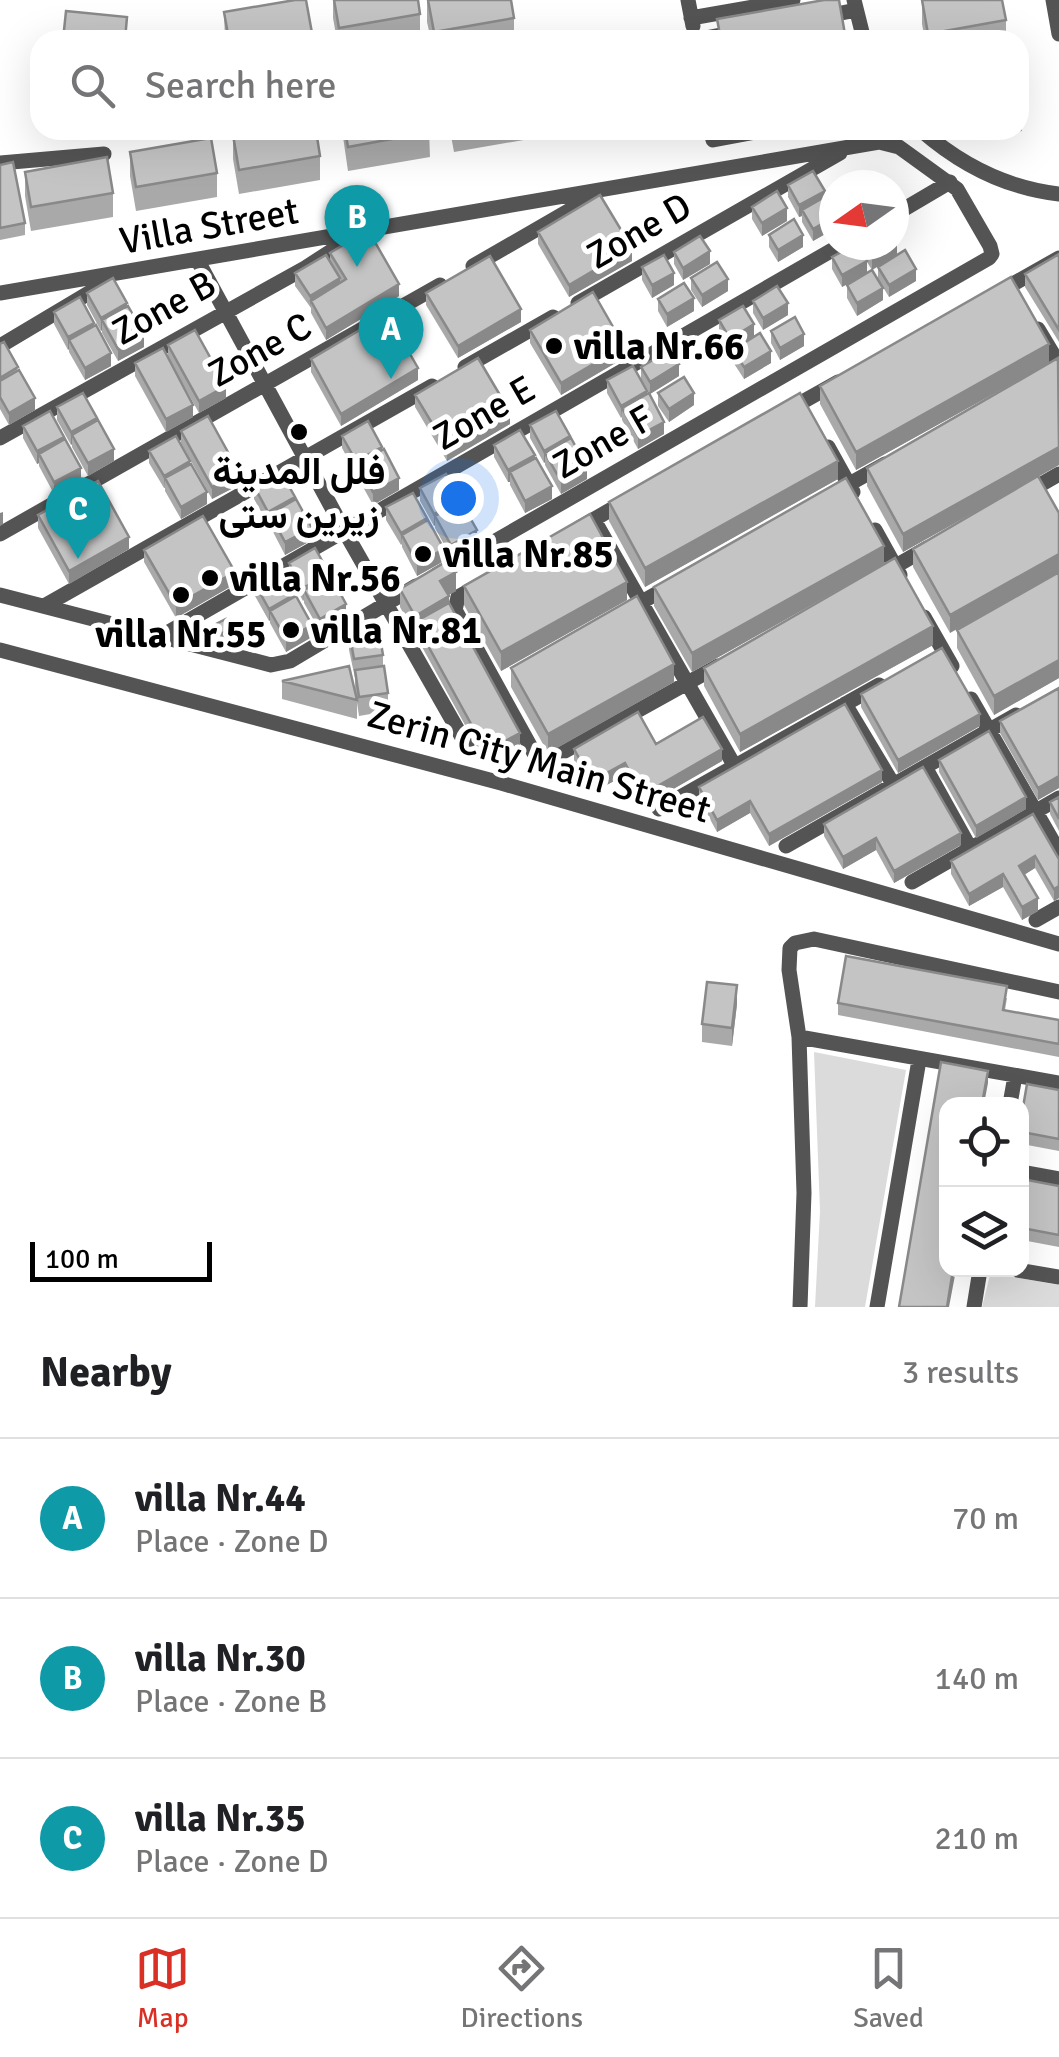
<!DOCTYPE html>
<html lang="en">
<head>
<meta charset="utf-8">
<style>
	body { margin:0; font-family:Signika,Vazirmatn,sans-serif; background:#f2f2f2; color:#202124 }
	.controls { position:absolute; right:30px; bottom:30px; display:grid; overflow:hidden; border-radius:20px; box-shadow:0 10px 40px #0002 }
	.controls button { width:90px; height:90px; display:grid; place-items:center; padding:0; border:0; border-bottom:2px solid #e0e0e0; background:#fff; color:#202124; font:50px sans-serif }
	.compass { position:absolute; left:819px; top:170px; width:90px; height:90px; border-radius:50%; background:#fff; box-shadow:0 10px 40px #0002; rotate:256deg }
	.scale { position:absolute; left:30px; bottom:25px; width:182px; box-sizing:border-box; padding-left:10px; border:5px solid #000; border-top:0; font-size:28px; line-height:35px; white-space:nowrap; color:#000; -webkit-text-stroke:8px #fff; paint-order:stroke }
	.you { position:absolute; left:458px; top:498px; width:35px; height:35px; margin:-25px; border:8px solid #fff; border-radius:50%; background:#1a73e8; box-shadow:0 0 0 15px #1a73e833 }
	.badge { display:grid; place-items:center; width:65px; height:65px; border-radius:50%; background:#d93025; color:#fff; font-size:32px; font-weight:700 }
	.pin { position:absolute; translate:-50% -82px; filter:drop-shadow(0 2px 5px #0008) }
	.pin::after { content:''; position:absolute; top:52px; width:35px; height:30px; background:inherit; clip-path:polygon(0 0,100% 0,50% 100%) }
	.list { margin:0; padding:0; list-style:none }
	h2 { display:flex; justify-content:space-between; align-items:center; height:130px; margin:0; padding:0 40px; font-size:42px }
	h2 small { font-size:32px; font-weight:400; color:#757577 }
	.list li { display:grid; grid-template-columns:65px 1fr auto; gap:30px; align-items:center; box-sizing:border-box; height:160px; padding:0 40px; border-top:2px solid #e0e0e0 }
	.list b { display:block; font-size:38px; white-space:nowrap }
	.list p { margin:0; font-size:32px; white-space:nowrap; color:#757577 }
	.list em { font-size:32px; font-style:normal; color:#757577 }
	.icon { flex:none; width:55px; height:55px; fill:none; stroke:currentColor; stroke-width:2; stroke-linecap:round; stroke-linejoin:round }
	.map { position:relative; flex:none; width:1059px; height:1307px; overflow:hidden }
	.search { position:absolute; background:#fff; box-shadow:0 10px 40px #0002; left:30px; right:30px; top:30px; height:110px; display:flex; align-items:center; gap:25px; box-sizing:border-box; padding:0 35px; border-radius:30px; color:#757577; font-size:38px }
	.sheet { height:610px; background:#fff }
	nav { display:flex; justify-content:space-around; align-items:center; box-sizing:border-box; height:140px; border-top:2px solid #e0e0e0; background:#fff; font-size:28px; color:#757577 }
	nav a { display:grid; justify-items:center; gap:5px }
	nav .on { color:#d93025 }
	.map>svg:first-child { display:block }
</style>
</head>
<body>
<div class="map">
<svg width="1059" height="1307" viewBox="0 0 1059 1307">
	<rect width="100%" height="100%" fill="#fff"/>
	<path fill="#dbdbdb" d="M814 1052 906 1070 865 1307H815L820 1211Z
		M996 1274 1059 1285V1307H982L990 1275Z"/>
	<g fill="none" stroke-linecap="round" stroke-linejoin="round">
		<path stroke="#545454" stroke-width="15" d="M688 0 693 26
			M854 0 864 40
			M1053 0 1059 34
			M822 17 856 10
			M691 18 793 0
			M695 40 736 32
			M711 130 713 140 766 130
			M921 130C961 165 1006 188 1059 194
			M0 163 104 154
			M894 215 950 182
			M198 261 345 532 467 746
			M473 266 596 195
			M0 293 879 142 899 147 957 189 990 246 992 254 989 258 436 575
			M997 293 1059 258
			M578 303 840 153
			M1038 329 1059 364
			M0 346 104 284
			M465 367 553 317
			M788 410 838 382
			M0 438 305 268 353 237
			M828 447 853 492
			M835 492 885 464
			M1026 493 1059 474
			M594 520 734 765
			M579 528 624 502
			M875 530 900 575
			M0 534 440 285
			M882 574 927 548
			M481 584 458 597 455 610 534 753 545 762 718 666
			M0 595 271 665 290 661 416 586
			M44 606 432 386
			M622 613 672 585
			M924 617 952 666
			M160 637 841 245
			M0 650 501 783 1059 944
			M971 699 1059 852
			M845 704 893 784
			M925 767 970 848
			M659 809 879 685
			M786 846 1016 715
			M912 882 1059 798
			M1036 920 1059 907
			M799 1037 1059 1083
			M1010 1104 1015 1076
			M1022 1172 1059 1179
			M1017 1270 1059 1277
			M800 1307 804 1193 799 1037 789 970 790 948 795 943 814 939 1059 992
			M877 1307 919 1060
			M974 1307 980 1270"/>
	</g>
	<path fill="#a9a9a9" d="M333 0H418L420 14V38L411 40H337L333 18Z
		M427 0 514 18V40H431L427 22Z
		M922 0 1006 20V40H925L922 24Z
		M224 12 312 33V40H225Z
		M1019 96 1022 113V131L992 137 991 130H1019Z
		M342 130H429L430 157 348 171Z
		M450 130H535V138L454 152Z
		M233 135 320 156V180L239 194 233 159Z
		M130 152 217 173V197L136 211 130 176Z
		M0 165 25 223V235L0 240Z
		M25 172 113 193V217L31 231 25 196Z
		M788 185 825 197 834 205V229L813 241 802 222V216L799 217 788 197Z
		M752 207 787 221 762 236 752 219Z
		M538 232 632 261 569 297 538 244Z
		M769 235 803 247 778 262 769 247Z
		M862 245H894L897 254 872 270 867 262V273L883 300 857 316 847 298V285L860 277 842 287 832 269V257L862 252Z
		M674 252 710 264 683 280 674 264Z
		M330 253 399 296 326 340 311 313V308L295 286V273L330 263Z
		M1059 254V342L1025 287V274Z
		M642 267 674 285 652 298 642 280Z
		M878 267 916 281 889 297 878 279Z
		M691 278 728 291 702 307 691 290Z
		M87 293 127 306 144 347 118 361 102 333V330L101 331 87 305Z
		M426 293 521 322 458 358 426 305Z
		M658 299 694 311 667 327 658 311Z
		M753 301 788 315 763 330 753 313Z
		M54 312 94 326 111 366 85 380 69 352V349L68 350 54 324Z
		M719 320 754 337 730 351 719 333Z
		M530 330 624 358 561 395 530 343Z
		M771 331 804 346 780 360 771 343Z
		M0 344 18 371 35 410 9 425 0 409Z
		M168 345 226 398 199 413 168 357Z
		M733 350 771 363 744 379 733 362Z
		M311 359 418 380 341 426 311 372Z
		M135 363 193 417 166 432 135 376Z
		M1049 363 856 470 820 404V386Z
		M641 367 679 376 650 394 641 379Z
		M607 380 647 394 664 434 638 449 622 420V417L621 418 607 393Z
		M658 393 694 405 669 422 658 406Z
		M415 395 510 424 447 461 415 407Z
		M57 407 97 421 114 461 88 476 72 447V444L71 445 57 420Z
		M530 425 570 439 587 479 561 494 545 465V462L544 463 530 438Z
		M23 426 64 440 81 480 54 494 39 466V463L37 464 23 438Z
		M181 431 239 485 212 499 181 443Z
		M342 436 382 450 399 490 373 505 357 476V473L356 474 342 448Z
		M494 445 535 459 552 499 525 513 510 485V482H508L494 457Z
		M149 451 190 464 207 504 181 519 165 491V488H164L149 463Z
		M1059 465 1038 477 950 633 913 567V549L1016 489 903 552 867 486V468Z
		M838 479 645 587 609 521V502Z
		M254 486 295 500 312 540 285 555 270 526V523L268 524 254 499Z
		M420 488 460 502 477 542 451 557 435 528V525L434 526 420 501Z
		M386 507 427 521 444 561 417 576 402 547V544L401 545 386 520Z
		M38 515 129 549 69 584 38 528Z
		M144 550 235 584 176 618 144 562Z
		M289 563 329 577 346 617 320 631 304 603V600L303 601 289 575Z
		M884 564 692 672 654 606V587Z
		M1059 572V678L994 715 957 648V630Z
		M255 584 295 597 312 637 286 652 270 623V620L269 621 255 596Z
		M464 586 627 600 501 671 464 605Z
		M400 589 456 591 448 595 449 603 520 745 486 763 400 607Z
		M349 631 383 655V666L388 693V711L359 716 355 689V678L349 650Z
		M933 645 740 752 704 686V668Z
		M511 668 674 682 548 753 511 687Z
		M282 681 357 700V719L282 699Z
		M1059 688V788L1038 800 1000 733V721Z
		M861 694 980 726 898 773 861 707Z
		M656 744 722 761 642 807 625 775 592 793 574 762V749Z
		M939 760 1026 809 976 838 939 772Z
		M882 782 769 846 750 813 717 832 699 799V787Z
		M1059 797V831L1050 814V802Z
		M1033 814 1059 859V898L1054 901 1035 868 1024 875 1038 911 1022 920 1003 887 969 906 951 874V861Z
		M824 824 961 845 894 883 876 850 843 869 824 836Z
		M1007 998 1005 1010 1059 1020V1057L838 1015V1003Z
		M737 1004 732 1046 702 1042V1024Z
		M1059 1090V1151L1022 1144V1113Z
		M1022 1179 1059 1186V1247L1022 1240Z"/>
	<path fill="#898989" d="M825 191V203L802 210V216L799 217V205Z
		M787 208V221L762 236V223Z
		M834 217V229L813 241V229Z
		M803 235V247L778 262V250Z
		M897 242V254L872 270V257L894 245Z
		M632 248V261L569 297V285Z
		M710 251V264L683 280V268Z
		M867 261V273L842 287V275Z
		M916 269V281L889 297V285Z
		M674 273V285L652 298V285Z
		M340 278V290L311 301 310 308V296Z
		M728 279V291L702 307V295Z
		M399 284V296L326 340V328Z
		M883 288V300L857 316V303Z
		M694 298V311L667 327V314Z
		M127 303V316L102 320V330L101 331V318Z
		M788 303V315L763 330V318Z
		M521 309V322L458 358V346Z
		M94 323V335L69 340V349L68 350V337Z
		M754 324V337L730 351V339Z
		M144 334V347L118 361V349Z
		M804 334V346L780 360V348Z
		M1049 344V363L856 470V452Z
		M624 346V358L561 395V383Z
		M771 351V363L744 379V367Z
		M111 353V366L85 380V368Z
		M679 364V376L650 394V382Z
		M418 368V380L341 426V414Z
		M226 386V398L199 413V401Z
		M647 391V403L622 408 621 418V406Z
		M694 393V405L669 422V409Z
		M35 398V410L9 425V413Z
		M193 405V417L166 432V419Z
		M510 412V424L447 461V448Z
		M97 418V430L72 435V444L71 445V432Z
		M664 422V434L638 449V436Z
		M570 436V448L545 453V462L544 463V451Z
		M64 437V449L39 454V463L37 464V451Z
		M382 447V459L357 464V473L356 474V461Z
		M1059 447V465L903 552V534Z
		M114 449V461L88 476V463Z
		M535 455V468L510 472V482H508V470Z
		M190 461V474L165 478 164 488V476Z
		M838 461V479L645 587V568Z
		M587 467V479L561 494V481Z
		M81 468V480L54 494V482Z
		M239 472V485L212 499V487Z
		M399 478V490L373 505V492Z
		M552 486V499L525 513V501Z
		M207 492V504L181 519V507Z
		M295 497V509L270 514V523L268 524V512Z
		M460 499V511L435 516V525L434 526V514Z
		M3 512V524L0 526V513Z
		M427 518V530L402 535 401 545V533Z
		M312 528V540L285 555V542Z
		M477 530V542L451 557V545Z
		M129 537V549L69 584V571Z
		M884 546V564L692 672V653Z
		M444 549V561L417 576V563Z
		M1059 554V572L950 633V615Z
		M235 572V584L176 618V605Z
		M456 572V591L440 600V581Z
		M329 573V586L304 590 303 601V588Z
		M627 582V600L501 671V652Z
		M295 594V606L270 611V620L269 621V609Z
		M449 596V615L415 622V616Z
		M346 604V617L320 631V619Z
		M312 625V637L286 652V639Z
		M933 626V645L740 752V734Z
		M231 628V635L219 642V635Z
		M1059 660V678L994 715V696Z
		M674 664V682L548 753V734Z
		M980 714V726L898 773V760Z
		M520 733V745L486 763V751Z
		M722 749V761L642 807V795Z
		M625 763V775L592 793V781Z
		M882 770V782L769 846V834Z
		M1059 776V788L1038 800V788Z
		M1026 797V809L976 838V826Z
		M750 801V813L717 832V820Z
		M961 833V845L894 883V871Z
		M876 838V850L843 869V857Z
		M1035 856V868L1019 878V866Z
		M1003 874V887L969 906V894Z
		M1059 886V898L1054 901V889Z
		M1038 898V911L1022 920V907Z
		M737 985V1004L732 1046V1028Z
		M988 1071V1083L984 1104H982Z
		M953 1270H956L949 1307H947Z"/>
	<path fill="#c4c4c4" stroke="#898989" stroke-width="2.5" d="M295 0H306L312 33 272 40H229L224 12Z
		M334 0H418L420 14 339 28Z
		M428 0H511L514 18 434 32Z
		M824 0H839L846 40H721L717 19Z
		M922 0H1002L1006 20 928 34Z
		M66 11 127 17 125 40H63Z
		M259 130H316L320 156 239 170 233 135Z
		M345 130H429L430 132 348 147Z
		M211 138 217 173 136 187 130 152Z
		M107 157 113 193 31 207 25 172Z
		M13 162 25 223 0 228V165Z
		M813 171 825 191 799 205 788 185Z
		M777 191 787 208 762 223 752 207Z
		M600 195 632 248 569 285 538 232Z
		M828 195 834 205V217L813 229 802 210Z
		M794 219 803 235 778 250 769 235Z
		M368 230 399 284 326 328 311 301 346 279 330 253Z
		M700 236 710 251 683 268 674 252Z
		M854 245H858L867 261 842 275 832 257Z
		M864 245H892L872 257Z
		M905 250 916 269 889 285 878 267Z
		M1059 254V330L1025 274Z
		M326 255 340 278 310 296 295 273Z
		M664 255 674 273 652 285 642 267Z
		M490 256 521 309 458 346 426 293Z
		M717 262 728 279 702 295 691 278Z
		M872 270 883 288 857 303 847 285Z
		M1011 277 1049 344 856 452 820 386Z
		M113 278 127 303 101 318 87 293Z
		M684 283 694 298 667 314 658 299Z
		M777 286 788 303 763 318 753 301Z
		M593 292 624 346 561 383 530 330Z
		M80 297 94 323 68 337 54 312Z
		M128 306 144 334 118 349 102 320Z
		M743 306 754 324 730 339 719 320Z
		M387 314 418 368 341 414 311 359Z
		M795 317 804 334 780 348 771 331Z
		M96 325 111 353 85 368 69 340Z
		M195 330 226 386 199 401 168 345Z
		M760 333 771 351 744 367 733 350Z
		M4 342 18 367 0 378V344Z
		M163 348 193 405 166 419 135 363Z
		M670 350 679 364 650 382 641 367Z
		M478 358 510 412 447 448 415 395Z
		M1058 358 1059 447 903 534 867 468Z
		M633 366 647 391 621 406 607 380Z
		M19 370 35 398 9 413 0 397V381Z
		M684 377 694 393 669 409 658 393Z
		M83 393 97 418 71 432 57 407Z
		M649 393 664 422 638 436 622 408Z
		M800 393 838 461 645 568 609 502Z
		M50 411 64 437 37 451 23 426Z
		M556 411 570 436 544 451 530 425Z
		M208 416 239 472 212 487 181 431Z
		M98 420 114 449 88 463 72 435Z
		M368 421 382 447 356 461 342 436Z
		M520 430 535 455 508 470 494 445Z
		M176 436 190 461 164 476 149 451Z
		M571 438 587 467 561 481 545 453Z
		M65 439 81 468 54 482 39 454Z
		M384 449 399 478 373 492 357 464Z
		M536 458 552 486 525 501 510 472Z
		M191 464 207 492 181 507 165 478Z
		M281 472 295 497 268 512 254 486Z
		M446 474 460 499 434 514 420 488Z
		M1038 476 1059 513V554L950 615 913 549Z
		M846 478 884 546 692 653 654 587Z
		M98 481 129 537 69 571 38 515Z
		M413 493 427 518 401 533 386 507Z
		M296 499 312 528 285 542 270 514Z
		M461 502 477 530 451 545 435 516Z
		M590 514 627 582 501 652 464 586Z
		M203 516 235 572 176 605 144 550Z
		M428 520 444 549 417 563 402 535Z
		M315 548 329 573 303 588 289 563Z
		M895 558 933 626 740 734 704 668Z
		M449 560 456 572 440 581 449 596 415 616 400 589Z
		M281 569 295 594 269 609 255 584Z
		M1059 572V660L994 696 957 630Z
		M331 576 346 604 320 619 304 590Z
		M296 596 312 625 286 639 270 611Z
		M637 596 674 664 548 734 511 668Z
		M449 603 520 733 486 751 415 622Z
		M226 619 231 628 219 635 214 625Z
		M378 626 383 655 354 659 349 631Z
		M942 648 980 714 898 760 861 694Z
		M349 666 357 700 282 681Z
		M384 666 388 693 359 697 355 670Z
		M1059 688V776L1038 788 1000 721Z
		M845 704 882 770 769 834 750 801 717 820 699 787Z
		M638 712 656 744 703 717 722 749 642 795 625 763 592 781 574 749Z
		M989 731 1026 797 976 826 939 760Z
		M923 767 961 833 894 871 876 838 843 857 824 824Z
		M1059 797V819L1050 802Z
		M1033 814 1059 859V886L1054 889 1035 856 1019 866 1038 898 1022 907 1003 874 969 894 951 861Z
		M846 956 1007 986 1003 1010 1059 1020V1044L838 1003Z
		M707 982 737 985 732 1028 702 1024Z
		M941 1062 988 1071 982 1104H946V1270H953L947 1307H899Z
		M1027 1084 1059 1090V1139L1022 1132V1113Z
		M1022 1179 1059 1186V1235L1022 1228Z"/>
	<g fill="#000" stroke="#fff" stroke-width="4">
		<circle cx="554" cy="346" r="10"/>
		<circle cx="299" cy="432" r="10"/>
		<circle cx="423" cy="554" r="10"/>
		<circle cx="210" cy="578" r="10"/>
		<circle cx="181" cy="595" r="10"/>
		<circle cx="291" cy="630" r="10"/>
	</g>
	<g text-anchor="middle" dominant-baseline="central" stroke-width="10" stroke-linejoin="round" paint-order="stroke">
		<g font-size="38" fill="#000" stroke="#fff">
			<text transform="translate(209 226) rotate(-10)">Villa Street</text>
			<text transform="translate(639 231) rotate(-30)">Zone D</text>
			<text transform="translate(164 308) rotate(-29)">Zone B</text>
			<text transform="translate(260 350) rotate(-29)">Zone C</text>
			<text transform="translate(484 413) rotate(-30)">Zone E</text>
			<text transform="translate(603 442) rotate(-30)">Zone F</text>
			<text transform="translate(539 762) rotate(16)">Zerin City Main Street</text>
		</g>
		<g font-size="38" font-weight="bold" fill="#000" stroke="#fff" text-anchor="start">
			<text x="574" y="346">villa Nr.66</text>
			<text x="299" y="471" text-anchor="middle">فلل المدينة<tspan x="299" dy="44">زیرین ستی</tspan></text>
			<text x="443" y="554">villa Nr.85</text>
			<text x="230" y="578">villa Nr.56</text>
			<text x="311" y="630">villa Nr.81</text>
			<text x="181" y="634" text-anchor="middle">villa Nr.55</text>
		</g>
	</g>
</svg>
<div class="controls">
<button><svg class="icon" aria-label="locate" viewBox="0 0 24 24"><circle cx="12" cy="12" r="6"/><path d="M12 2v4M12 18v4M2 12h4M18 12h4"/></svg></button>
<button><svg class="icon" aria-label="layers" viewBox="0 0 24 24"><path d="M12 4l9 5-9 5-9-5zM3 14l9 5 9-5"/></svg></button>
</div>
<svg class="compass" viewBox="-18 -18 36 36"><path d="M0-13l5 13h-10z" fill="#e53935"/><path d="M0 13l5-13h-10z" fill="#757577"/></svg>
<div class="scale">100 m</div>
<div class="you"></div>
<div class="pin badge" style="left:391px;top:379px;background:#0f9aa8">A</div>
<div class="pin badge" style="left:357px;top:267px;background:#0f9aa8">B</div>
<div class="pin badge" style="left:78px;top:559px;background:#0f9aa8">C</div>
<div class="search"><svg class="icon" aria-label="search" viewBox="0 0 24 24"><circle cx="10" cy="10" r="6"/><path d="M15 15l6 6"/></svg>Search here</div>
</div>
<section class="sheet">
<h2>Nearby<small>3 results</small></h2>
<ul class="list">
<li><span class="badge" style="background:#0f9aa8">A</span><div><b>villa Nr.44</b><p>Place · Zone D</p></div><em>70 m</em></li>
<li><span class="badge" style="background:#0f9aa8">B</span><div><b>villa Nr.30</b><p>Place · Zone B</p></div><em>140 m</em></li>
<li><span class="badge" style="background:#0f9aa8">C</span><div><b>villa Nr.35</b><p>Place · Zone D</p></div><em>210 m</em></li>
</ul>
</section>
<nav>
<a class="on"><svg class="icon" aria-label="map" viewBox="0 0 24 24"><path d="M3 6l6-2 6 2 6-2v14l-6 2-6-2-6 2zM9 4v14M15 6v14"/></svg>Map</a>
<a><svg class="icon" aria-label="directions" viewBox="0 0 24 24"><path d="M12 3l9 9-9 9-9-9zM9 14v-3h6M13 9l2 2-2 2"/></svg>Directions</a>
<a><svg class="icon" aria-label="saved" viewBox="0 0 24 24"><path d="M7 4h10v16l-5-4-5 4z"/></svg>Saved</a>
</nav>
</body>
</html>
